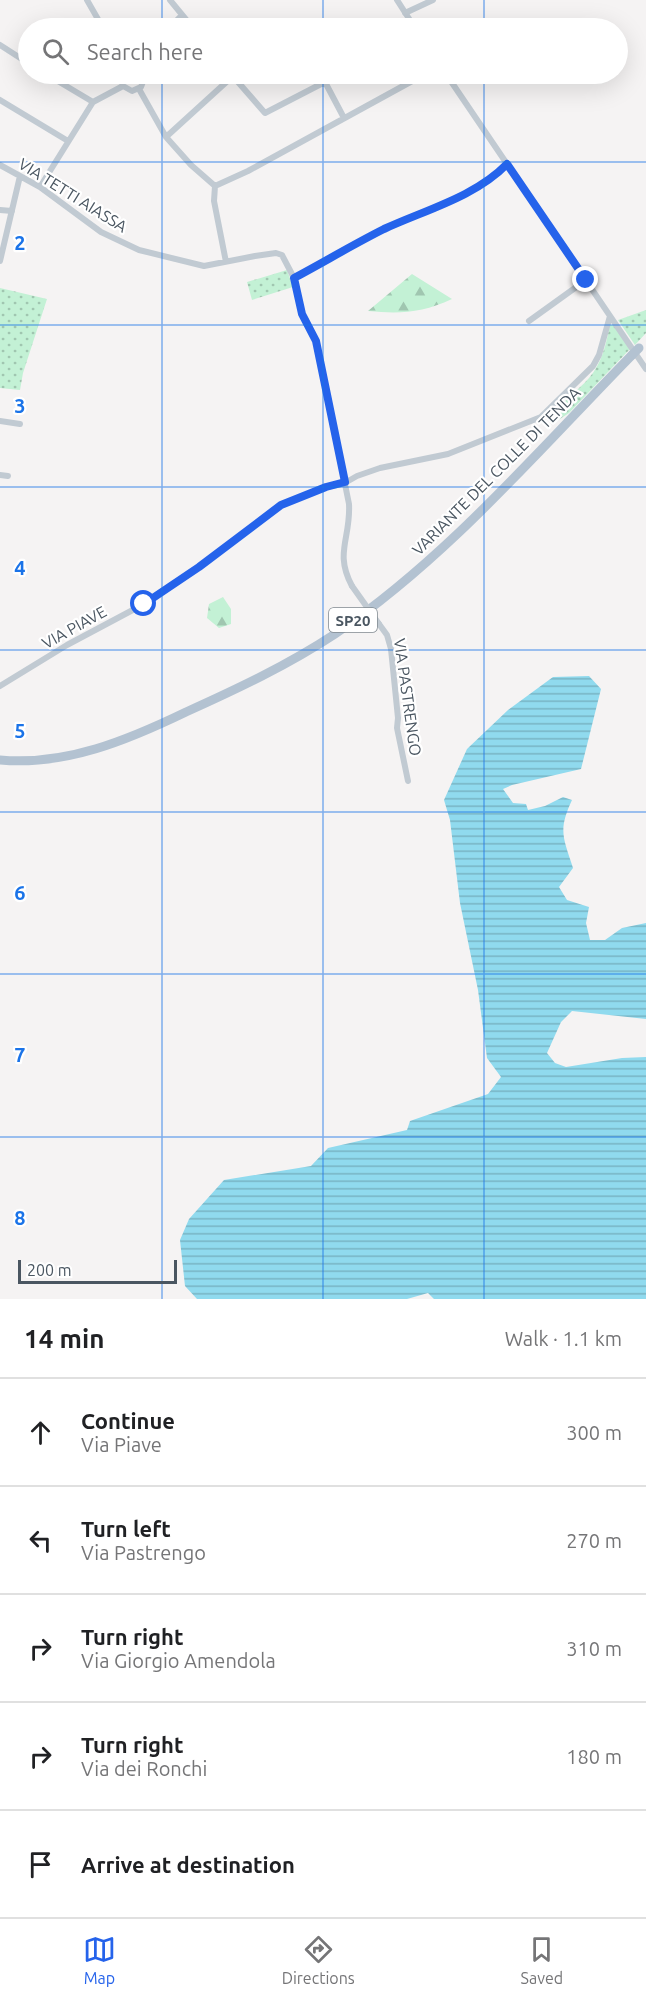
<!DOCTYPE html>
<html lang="en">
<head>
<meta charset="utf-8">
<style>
	body { margin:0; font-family:Ubuntu,sans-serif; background:#f2f2f2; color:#202124 }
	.scale { position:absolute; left:18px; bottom:15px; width:159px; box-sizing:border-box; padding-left:6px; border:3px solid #4a5661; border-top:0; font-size:16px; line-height:21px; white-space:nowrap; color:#4a5661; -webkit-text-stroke:4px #fff; paint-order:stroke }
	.stop { position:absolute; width:18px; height:18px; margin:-14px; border:4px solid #2563eb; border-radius:50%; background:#fff }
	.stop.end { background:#2563eb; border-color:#fff; box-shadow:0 2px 6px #0008 }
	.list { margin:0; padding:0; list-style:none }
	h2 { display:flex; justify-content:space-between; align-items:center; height:78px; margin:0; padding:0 24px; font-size:26px }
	h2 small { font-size:20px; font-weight:400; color:#757577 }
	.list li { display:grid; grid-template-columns:39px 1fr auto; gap:18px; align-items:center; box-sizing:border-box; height:108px; padding:0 24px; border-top:2px solid #e0e0e0 }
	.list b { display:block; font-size:22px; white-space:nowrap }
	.list p { margin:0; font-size:20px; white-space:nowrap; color:#757577 }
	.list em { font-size:20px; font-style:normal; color:#757577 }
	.icon { flex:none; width:33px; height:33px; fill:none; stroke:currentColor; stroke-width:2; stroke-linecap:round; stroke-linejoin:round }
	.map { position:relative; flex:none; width:646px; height:1299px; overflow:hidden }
	.search { position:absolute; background:#fff; box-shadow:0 6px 24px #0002; left:18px; right:18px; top:18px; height:66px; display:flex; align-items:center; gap:15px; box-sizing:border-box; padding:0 21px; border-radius:33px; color:#757577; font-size:22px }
	.sheet { height:618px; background:#fff }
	nav { display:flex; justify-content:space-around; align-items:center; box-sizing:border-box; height:84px; border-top:2px solid #e0e0e0; background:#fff; font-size:16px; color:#757577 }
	nav a { display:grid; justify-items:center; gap:3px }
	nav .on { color:#2563eb }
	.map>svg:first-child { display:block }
</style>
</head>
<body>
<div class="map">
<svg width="646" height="1299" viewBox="0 0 646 1299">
	<defs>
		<pattern id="grass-dots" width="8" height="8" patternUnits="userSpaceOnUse" patternTransform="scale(1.5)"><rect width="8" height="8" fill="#c3f1d5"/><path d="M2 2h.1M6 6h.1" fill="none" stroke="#a0c6b0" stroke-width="1.8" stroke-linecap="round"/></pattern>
		<pattern id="forest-firs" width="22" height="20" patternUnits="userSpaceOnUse" patternTransform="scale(1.5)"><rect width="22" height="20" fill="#c3f1d5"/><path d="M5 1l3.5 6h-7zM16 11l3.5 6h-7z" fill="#a0c6b0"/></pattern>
		<pattern id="water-rules" width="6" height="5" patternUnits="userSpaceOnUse" patternTransform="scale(1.5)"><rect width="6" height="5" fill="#90daee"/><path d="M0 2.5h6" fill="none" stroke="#78b4c4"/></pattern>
	</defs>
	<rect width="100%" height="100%" fill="#f5f3f3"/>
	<path fill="url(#grass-dots)" d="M287 270 293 287 252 300 247 282Z
		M0 288 47 299 23 373 20 390 0 388Z
		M646 310V333L635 345 618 320Z
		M610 325H615L630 349 569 413 557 421 554 417C562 400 577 392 589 378 602 363 606 344 610 325Z"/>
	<path fill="url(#forest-firs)" d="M412 274 452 299C422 313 400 314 368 311Z
		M223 597 231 609V624L219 628 207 618 209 604Z"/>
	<path fill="url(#water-rules)" d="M589 676 601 689 581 769 512 785 503 789 513 803 526 804 528 810 545 806 563 797 572 800C558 830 563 837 573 868L559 887 567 900 589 907 586 923 590 940H605L622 928 646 923V1019L572 1011 561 1022 547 1053 555 1063 566 1067 622 1058 646 1057V1299H434L428 1293 407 1299H197L185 1286 180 1240 189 1219 224 1180 311 1166 328 1148 407 1130 410 1121 488 1094 501 1077 487 1058 478 990 460 903 450 820 444 800 467 749 508 710 553 677Z"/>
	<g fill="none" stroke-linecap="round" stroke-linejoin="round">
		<path stroke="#c1cad2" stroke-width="6" d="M87 0 103 28
			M170 0 193 28
			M397 0 415 28
			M405 13 433 0
			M169 28 182 15
			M0 45 28 63
			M46 74 93 102
			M124 74 121 79 123 86 132 91 141 87 144 79 141 74
			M231 74 265 113 325 82 344 118
			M446 74 646 369
			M139 89 166 137 233 76
			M0 100 68 141
			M93 102 123 86
			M166 137 191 165 215 186
			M0 165 40 187 101 232 139 250 204 266 255 256 276 253 282 255 294 278 302 314 316 341 349 504C351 538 334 553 352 586
			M40 187 93 102
			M0 210 12 211
			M0 261 20 176
			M226 262 214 201 215 186 248 171 425 74
			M294 278C324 262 354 244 384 229 425 210 475 197 507 164
			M529 321 586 280
			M0 421 20 424
			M0 475 8 476
			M379 624 387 635 391 649 398 718 397 728 408 781
			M0 686 67 645 144 604 199 567 281 505 326 487 343 484 357 476 380 468 448 454 541 417 593 366 599 355 610 316"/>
		<path stroke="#b3c2d1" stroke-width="9" d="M0 760C66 766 128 740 186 712 237 689 288 665 335 634 447 558 537 452 632 355"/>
		<path stroke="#c1cad2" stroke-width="6" d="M352 586 379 624"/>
		<path stroke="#b3c2d1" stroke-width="9" d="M632 355 639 348"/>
	</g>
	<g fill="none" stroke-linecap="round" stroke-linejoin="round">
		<path stroke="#2563eb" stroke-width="8" d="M144 604 199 567 281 505 326 487 345 482 316 341 302 314 294 278C324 262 354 244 384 229 425 210 475 197 507 164L586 280"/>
	</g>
	<path fill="none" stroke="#1a73e8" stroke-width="1.5" stroke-opacity="0.55" d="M162 0V28M323 0V28M484 0V28M162 74V1299M323 74V1299M484 74V1299M0 162H646M0 325H646M0 487H646M0 650H646M0 812H646M0 974H646M0 1137H646"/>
	<g text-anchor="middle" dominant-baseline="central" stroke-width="4.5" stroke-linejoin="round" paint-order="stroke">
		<rect fill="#fff" stroke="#808990" stroke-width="1.5" x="329" y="608" width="48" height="24" rx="4.5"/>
		<g font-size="15" font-weight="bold" fill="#4a5661">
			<text x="353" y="620">SP20</text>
		</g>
		<g font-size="16" fill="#4a5661" stroke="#fff">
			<text transform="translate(73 195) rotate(32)">VIA TETTI AIASSA</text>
			<text transform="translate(496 471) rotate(-45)">VARIANTE DEL COLLE DI TENDA</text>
			<text transform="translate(74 627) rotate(-29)">VIA PIAVE</text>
			<text transform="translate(408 697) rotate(82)">VIA PASTRENGO</text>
		</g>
	</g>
	<g font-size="20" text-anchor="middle" font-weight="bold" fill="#1a73e8" stroke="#fff" stroke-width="4.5" stroke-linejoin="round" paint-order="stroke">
		<text x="20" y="250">2</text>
		<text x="20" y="413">3</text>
		<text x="20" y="575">4</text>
		<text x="20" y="738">5</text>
		<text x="20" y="900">6</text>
		<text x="20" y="1062">7</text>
		<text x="20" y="1225">8</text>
	</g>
</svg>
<div class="scale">200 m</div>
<div class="stop" style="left:144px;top:604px"></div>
<div class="stop end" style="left:586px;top:280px"></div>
<div class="search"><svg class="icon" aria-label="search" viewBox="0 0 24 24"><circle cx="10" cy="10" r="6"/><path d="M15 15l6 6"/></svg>Search here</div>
</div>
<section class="sheet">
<h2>14 min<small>Walk · 1.1 km</small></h2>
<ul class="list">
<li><svg class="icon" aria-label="ahead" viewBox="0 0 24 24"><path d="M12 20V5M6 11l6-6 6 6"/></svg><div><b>Continue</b><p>Via Piave</p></div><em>300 m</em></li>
<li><svg class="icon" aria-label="left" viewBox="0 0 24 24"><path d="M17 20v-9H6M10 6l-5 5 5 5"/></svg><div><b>Turn left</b><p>Via Pastrengo</p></div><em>270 m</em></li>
<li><svg class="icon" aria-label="right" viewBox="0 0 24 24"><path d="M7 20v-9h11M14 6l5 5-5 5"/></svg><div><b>Turn right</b><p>Via Giorgio Amendola</p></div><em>310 m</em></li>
<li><svg class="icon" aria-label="right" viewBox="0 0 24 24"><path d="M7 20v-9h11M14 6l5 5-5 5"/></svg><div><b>Turn right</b><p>Via dei Ronchi</p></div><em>180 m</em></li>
<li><svg class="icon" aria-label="arrive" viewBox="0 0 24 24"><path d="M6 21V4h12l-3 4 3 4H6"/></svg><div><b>Arrive at destination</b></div></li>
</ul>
</section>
<nav>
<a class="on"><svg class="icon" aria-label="map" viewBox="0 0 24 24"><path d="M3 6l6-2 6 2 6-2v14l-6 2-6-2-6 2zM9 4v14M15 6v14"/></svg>Map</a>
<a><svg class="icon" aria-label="directions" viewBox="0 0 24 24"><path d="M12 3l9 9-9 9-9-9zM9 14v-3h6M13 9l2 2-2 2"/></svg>Directions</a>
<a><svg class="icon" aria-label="saved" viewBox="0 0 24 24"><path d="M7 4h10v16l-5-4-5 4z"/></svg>Saved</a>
</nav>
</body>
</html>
